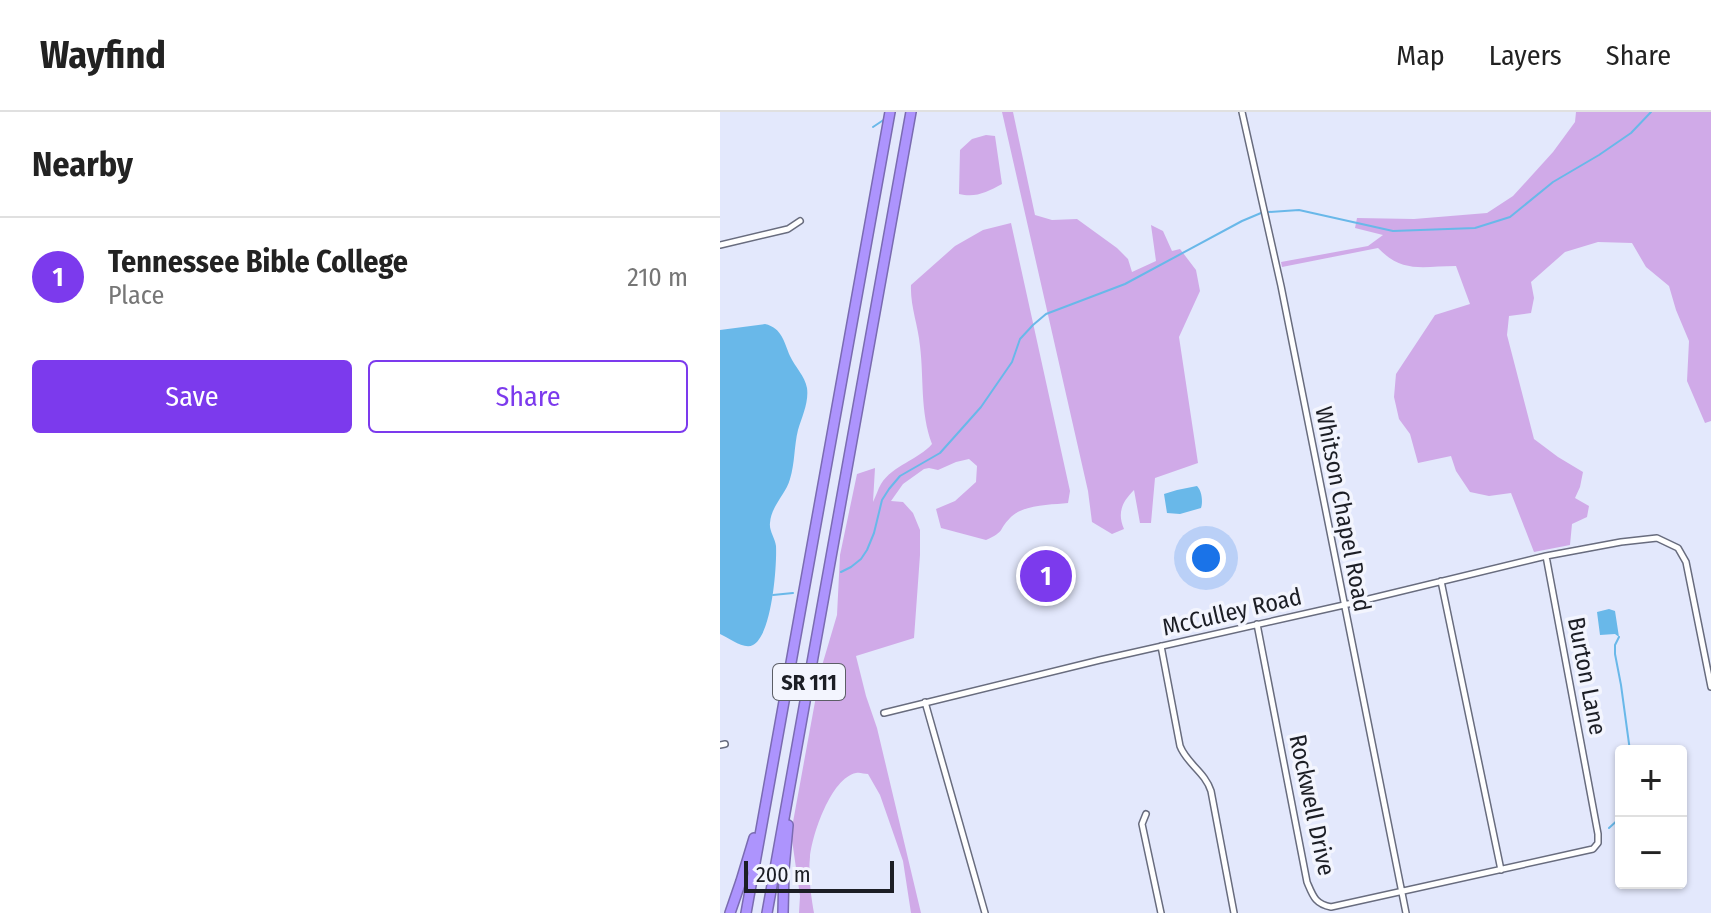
<!DOCTYPE html>
<html lang="en">
<head>
<meta charset="utf-8">
<style>
	body { margin:0; font-family:"Fira Sans Condensed",sans-serif; background:#f6f6f6; color:#222 }
	.controls { position:absolute; right:24px; bottom:24px; display:grid; overflow:hidden; border-radius:8px; box-shadow:0 2px 6px #0004 }
	.controls button { width:72px; height:72px; display:grid; place-items:center; padding:0; border:0; border-bottom:2px solid #e0e0e0; background:#fff; color:#222; font:40px sans-serif }
	.scale { position:absolute; left:24px; bottom:20px; width:150px; box-sizing:border-box; padding-left:8px; border:4px solid #1c1e25; border-top:0; font-size:22px; line-height:28px; white-space:nowrap; color:#1c1e25; -webkit-text-stroke:6px #f3f5fe; paint-order:stroke }
	.you { position:absolute; left:486px; top:446px; width:28px; height:28px; margin:-20px; border:6px solid #fff; border-radius:50%; background:#1a73e8; box-shadow:0 0 0 12px #1a73e833 }
	.badge { display:grid; place-items:center; width:52px; height:52px; border-radius:50%; background:#7c3aed; color:#fff; font-size:26px; font-weight:700 }
	.pin { position:absolute; translate:-50% -50%; border:4px solid #fff; box-shadow:0 2px 8px #0006 }
	.list { margin:0; padding:0; list-style:none }
	h2 { display:flex; justify-content:space-between; align-items:center; height:104px; margin:0; padding:0 32px; font-size:34px }
	h2 small { font-size:26px; font-weight:400; color:#767676 }
	.list li { display:grid; grid-template-columns:52px 1fr auto; gap:24px; align-items:center; box-sizing:border-box; height:120px; padding:0 32px; border-top:2px solid #e0e0e0 }
	.list b { display:block; font-size:30px; white-space:nowrap }
	.list p { margin:0; font-size:26px; white-space:nowrap; color:#767676 }
	.list em { font-size:26px; font-style:normal; color:#767676 }
	.actions { display:flex; gap:16px; padding:24px 32px }
	.actions a { flex:1; padding:18px 0; border:2px solid #7c3aed; border-radius:8px; text-align:center; font-size:28px; color:#7c3aed }
	.actions .main { background:#7c3aed; color:#fff }
	.map { position:relative; flex:none; width:991px; height:801px; overflow:hidden }
	header { display:flex; align-items:center; gap:48px; box-sizing:border-box; height:112px; padding:0 40px; background:#fff; border-bottom:2px solid #e0e0e0 }
	header strong { font-size:38px }
	nav { display:flex; gap:44px; margin-inline-start:auto; font-size:28px }
	main { display:flex }
	aside { flex:1; background:#fff }
	.map>svg:first-child { display:block }
</style>
</head>
<body>
<header>
<strong>Wayfind</strong>
<nav><a>Map</a><a>Layers</a><a>Share</a></nav>
</header>
<main>
<aside>
<h2>Nearby<small></small></h2>
<ul class="list">
<li><span class="badge">1</span><div><b>Tennessee Bible College</b><p>Place</p></div><em>210 m</em></li>
</ul>
<div class="actions"><a class="main">Save</a><a>Share</a></div>
</aside>
<div class="map">
<svg width="991" height="801" viewBox="0 0 991 801">
	<rect width="100%" height="100%" fill="#e3e8fc"/>
	<path fill="#d0aae8" d="M282 0H293L315 103 332 108 357 107 397 136 408 147 412 160 436 149 431 113 443 119 452 139 460 137 476 158 480 179 459 225 478 351 435 366 431 411H420L414 378C402 390 397 401 404 417L392 422 372 410 368 379Z
		M856 0H991V309L985 311 967 269 969 229 956 198 949 174 926 155 912 131 878 130 845 140 811 170 814 186 811 201 789 204 787 223 814 327 838 345 863 360 860 375 855 386 869 394 867 405 852 412 850 433 814 440 791 381 769 384 750 380 736 359 731 344 698 351 690 322 679 307 674 285 676 262 715 203 750 192 736 154C703 154 683 162 658 136L562 155 561 150 648 134 663 123 635 116 637 106 694 107 767 101 793 84 833 40 855 10Z
		M266 23 275 24 282 72C267 80 256 86 239 82L240 38 252 27Z
		M291 111 350 379 348 391C331 393 303 392 290 406 278 418 286 419 266 428L221 416 216 397 235 389 256 370 257 354 249 347 236 350 218 358 209 356 204 357 183 372 171 389 183 390 193 401 200 418V443L194 526 136 544 146 584 157 616 201 801H191L183 749 160 683 148 662C144 662 140 660 136 661 111 666 92 723 90 745 88 762 91 784 94 801H79L80 784 71 721 101 557 117 503 120 443 137 362 155 356 153 390C156 384 158 377 161 372 173 353 198 348 212 332 200 300 204 267 200 234 198 213 190 193 191 173L235 134 263 118Z"/>
	<path fill="#69b8e9" d="M45 212C62 216 64 230 70 244 75 255 85 264 87 276 89 290 82 305 78 318 74 334 75 351 70 367 66 382 51 394 50 411 49 419 55 426 56 434 57 454 52 523 33 533 24 538 9 526 0 522V218Z
		M477 374C482 379 483 390 481 396L460 402 447 401 444 382 457 378Z
		M889 497 895 499 899 525 895 522 880 523 877 500Z"/>
	<g fill="none" stroke-linecap="round" stroke-linejoin="round">
		<path stroke="#69b8e9" stroke-width="2" d="M153 15 165 7
			M549 100 579 98 673 119 755 116 790 105 833 70 879 43 911 21 931 0
			M121 460 131 455 141 447 147 438 154 421 162 388 169 377 180 364 220 341 237 322 261 295 292 250 300 227 313 213 326 202 405 172 522 109 541 101
			M53 483 73 481
			M899 525 895 533V542L901 573 910 639
			M889 716 901 705"/>
		<defs>
			<path id="street" d="M522 0 561 174 686 801
				M0 133 68 117 80 109
				M721 469 781 758
				M537 512 587 770C593 784 595 792 611 795L873 737 878 731V722L826 444
				M441 534 460 634C467 652 485 660 491 679L514 801
				M205 590 265 801
				M164 601 380 548 624 493 826 444 901 430 937 426 958 436 966 450 991 575
				M0 633 5 632
				M426 702 422 712 441 801"/>
			<path id="highway" d="M10 801 21 769 34 726
				M26 801 170 0
				M47 801 191 0
				M63 801 64 757 68 713"/>
		</defs>
		<use href="#street" stroke="#686c7e" stroke-width="8"/>
		<use href="#highway" stroke="#7a6bb1" stroke-width="12"/>
		<use href="#street" stroke="#fff" stroke-width="5"/>
		<use href="#highway" stroke="#ad94fd" stroke-width="9"/>
	</g>
	<g text-anchor="middle" dominant-baseline="central" stroke-width="7" stroke-linejoin="round" paint-order="stroke">
		<rect fill="#f3f5fe" stroke="#5c5e66" stroke-width="2" x="53" y="552" width="72" height="36" rx="6"/>
		<g font-size="22" font-weight="bold" fill="#1c1e25">
			<text x="89" y="570">SR 111</text>
		</g>
		<g font-size="24" fill="#1c1e25" stroke="#f3f5fe">
			<text transform="translate(623 397) rotate(79)">Whitson Chapel Road</text>
			<text transform="translate(512 500) rotate(-13)">McCulley Road</text>
			<text transform="translate(867 564) rotate(79)">Burton Lane</text>
			<text transform="translate(592 693) rotate(78)">Rockwell Drive</text>
		</g>
	</g>
</svg>
<div class="controls">
<button>+</button>
<button>−</button>
</div>
<div class="scale">200 m</div>
<div class="you"></div>
<div class="pin badge" style="left:326px;top:464px">1</div>
</div>
</main>
</body>
</html>
